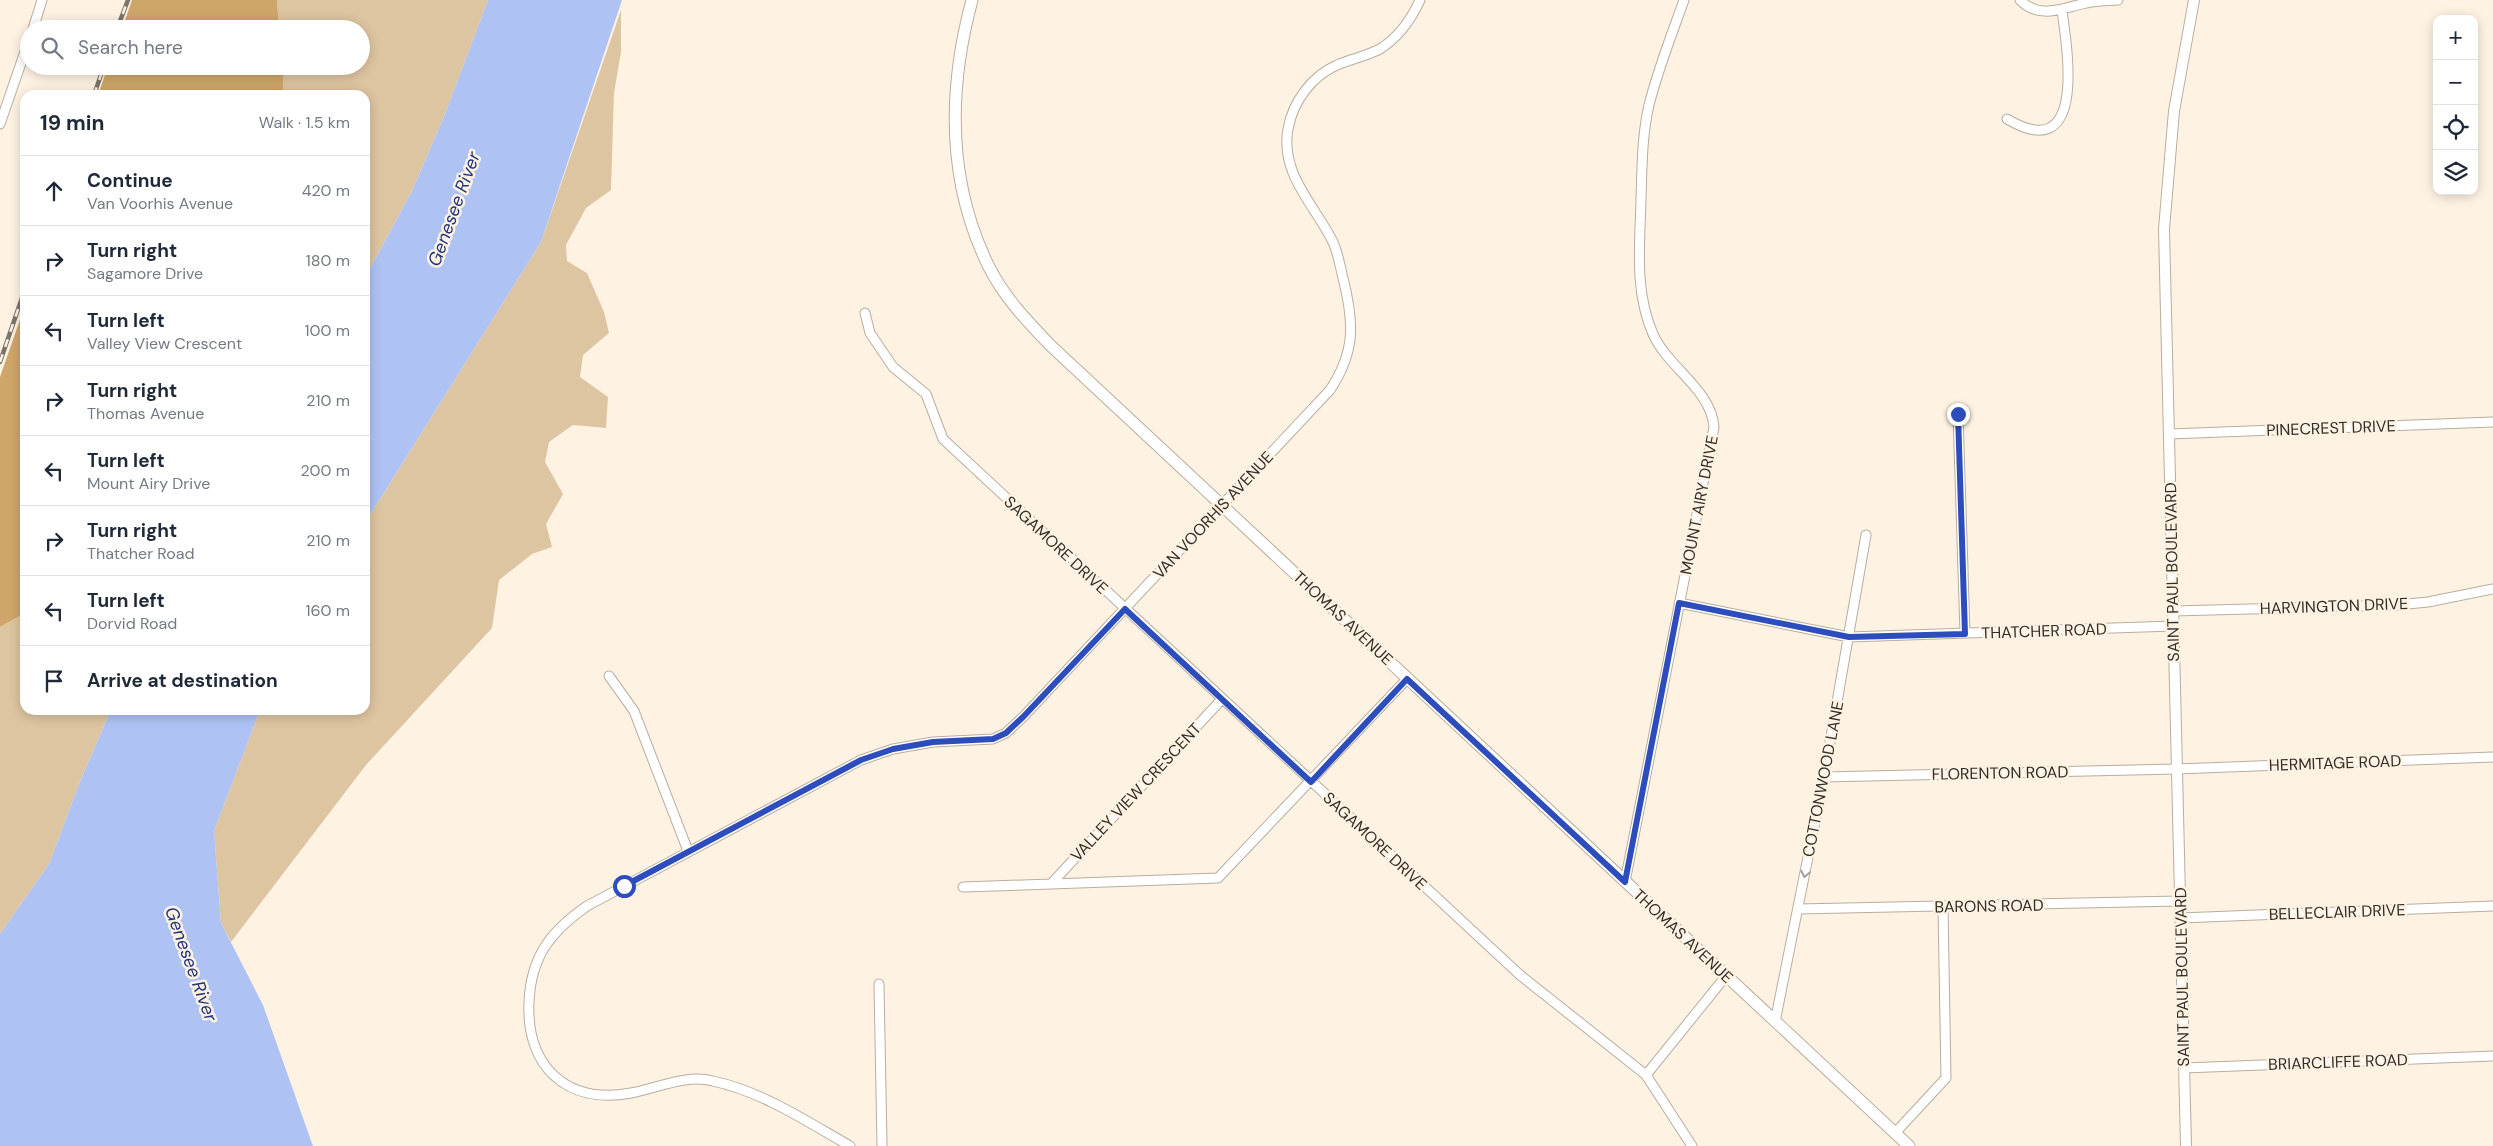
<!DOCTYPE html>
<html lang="en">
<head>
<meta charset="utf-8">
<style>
	body { margin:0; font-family:"DM Sans",sans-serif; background:#f2f2f3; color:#1f2937 }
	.controls { position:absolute; right:15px; top:15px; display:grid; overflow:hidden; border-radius:10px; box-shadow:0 2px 12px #0003 }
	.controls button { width:45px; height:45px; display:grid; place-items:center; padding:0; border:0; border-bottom:1px solid #e0e1e3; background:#fff; color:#1f2937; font:25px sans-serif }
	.stop { position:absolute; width:15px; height:15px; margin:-11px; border:4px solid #2e4dbd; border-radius:50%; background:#fff }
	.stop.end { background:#2e4dbd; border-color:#fff; box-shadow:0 1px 5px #0008 }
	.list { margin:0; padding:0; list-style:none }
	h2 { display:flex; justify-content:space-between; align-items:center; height:65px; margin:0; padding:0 20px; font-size:21px }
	h2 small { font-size:16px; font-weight:400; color:#747a83 }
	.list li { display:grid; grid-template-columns:32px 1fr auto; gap:15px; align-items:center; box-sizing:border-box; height:70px; padding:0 20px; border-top:1px solid #e0e1e3 }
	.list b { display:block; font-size:19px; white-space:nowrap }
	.list p { margin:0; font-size:16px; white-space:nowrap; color:#747a83 }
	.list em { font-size:16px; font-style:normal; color:#747a83 }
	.icon { flex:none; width:28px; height:28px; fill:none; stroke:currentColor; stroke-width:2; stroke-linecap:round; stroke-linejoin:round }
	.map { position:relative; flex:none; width:2493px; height:1146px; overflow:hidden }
	.search { position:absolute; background:#fff; box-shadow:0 2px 12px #0003; left:20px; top:20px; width:350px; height:55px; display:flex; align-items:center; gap:12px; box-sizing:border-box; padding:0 18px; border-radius:28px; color:#747a83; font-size:19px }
	.panel { position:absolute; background:#fff; box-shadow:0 2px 12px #0003; left:20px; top:90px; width:350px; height:625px; border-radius:15px }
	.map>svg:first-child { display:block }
</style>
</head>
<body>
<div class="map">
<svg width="2493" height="1146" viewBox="0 0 2493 1146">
	<rect width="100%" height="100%" fill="#fef3e3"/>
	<path fill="#dec5a1" d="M277 0H488L445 114 412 191 365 278V95H283V66H361V29H279Z
		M621 10V52L614 93 611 190 586 208 566 245 567 261 587 273 604 312 609 333 583 355 580 377 608 397 606 428 573 425 549 442 545 462 563 494 546 524 552 547 532 554 499 580 492 628 366 765 231 942 221 923 214 831 260 710H365V523L541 242Z
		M25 613V710H111L81 779 49 864 0 934V627Z"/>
	<path fill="#cfa669" d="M132 0H277L279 29H122Z
		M108 66H283V95H98Z
		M25 305V613L0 627V377Z"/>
	<path fill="#aec3f4" d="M488 0H622L541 242 365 523V278L412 191 445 114Z
		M111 710H260L214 831 221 923 263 1005 313 1146H0V934L49 864 81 779Z"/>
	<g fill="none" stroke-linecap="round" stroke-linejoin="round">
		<defs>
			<path id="minor" d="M2020 0C2039 19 2060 9 2082 4 2094 1 2106 1 2118 0
				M33 29 42 0
				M2007 119C2086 166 2068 53 2062 11
				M0 124 29 40
				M865 313 870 333 893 367 926 394 943 439 1520 975 1646 1075 1692 1146
				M1958 414 1965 633
				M2169 434 2493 422
				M1679 603 1849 637 2173 626
				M2173 611 2397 605 2428 602 2493 589
				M609 676 634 711 688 851
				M1824 777 2177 769 2493 757
				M1625 882 1714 427C1711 389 1668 368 1653 334 1634 291 1640 244 1641 199 1642 167 1642 135 1649 105 1658 69 1672 34 1684 0
				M1051 884 1218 878 1407 679
				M963 887 1051 884 1222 699
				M1798 909 2180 901
				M2180 918 2493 906
				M879 984 882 1146
				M1775 1022 1824 777 1866 535
				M2184 1068 2493 1056
				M1646 1075 1726 976
				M1895 1133 1946 1078 1943 907
				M850 1146C806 1121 763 1092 713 1081 686 1074 658 1088 631 1093 566 1105 526 1066 529 1002 531 956 551 931 587 906L861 760 893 749 933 742 993 739 1006 733 1024 716 1330 390C1356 351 1354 322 1343 278 1340 266 1338 253 1333 242 1314 204 1280 174 1288 129 1293 101 1312 76 1337 65 1352 59 1366 56 1380 49 1399 37 1411 20 1420 0"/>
			<path id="tertiary" d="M2186 1146 2164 229 2174 111 2194 0"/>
			<path id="secondary" d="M972 0C948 89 947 182 989 267 1004 297 1027 321 1050 345L1909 1146"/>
		</defs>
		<use href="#minor" stroke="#b8ad9f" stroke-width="11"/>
		<use href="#tertiary" stroke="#b8ad9f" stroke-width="12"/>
		<use href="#secondary" stroke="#b8ad9f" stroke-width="13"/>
		<use href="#minor" stroke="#fff" stroke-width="9"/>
		<use href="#tertiary" stroke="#fff" stroke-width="10"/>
		<use href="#secondary" stroke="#fff" stroke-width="11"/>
		<defs>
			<path id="rail" d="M117 29 128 0
				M94 95 104 66
				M0 362 25 289"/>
		</defs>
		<use href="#rail" stroke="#7b746b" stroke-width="4.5"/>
		<use href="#rail" stroke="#fef3e3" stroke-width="2.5" stroke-dasharray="8" stroke-linecap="butt"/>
	</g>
	<defs><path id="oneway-chevron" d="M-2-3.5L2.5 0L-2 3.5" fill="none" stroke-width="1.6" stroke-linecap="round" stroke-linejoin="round" transform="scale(1.25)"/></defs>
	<use stroke="#a2a09e" href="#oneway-chevron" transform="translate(1805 874) rotate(101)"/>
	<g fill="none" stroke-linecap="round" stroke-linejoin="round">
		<path stroke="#2e4dbd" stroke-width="6" d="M624 886 861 760 893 749 933 742 993 739 1006 733 1024 716 1125 609 1311 782 1407 679 1625 882 1679 603 1849 637 1965 634 1958 414"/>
	</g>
	<g text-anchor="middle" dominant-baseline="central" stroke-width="5" stroke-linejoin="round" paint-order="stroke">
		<g font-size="16" fill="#312d27" stroke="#fef3e3">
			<text transform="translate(2331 428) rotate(-2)">PINECREST DRIVE</text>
			<text transform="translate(1699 505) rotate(-79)">MOUNT AIRY DRIVE</text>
			<text transform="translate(1213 515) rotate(-47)">VAN VOORHIS AVENUE</text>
			<text transform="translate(1056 545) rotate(43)">SAGAMORE DRIVE</text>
			<text transform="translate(2172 572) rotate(-91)">SAINT PAUL BOULEVARD</text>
			<text transform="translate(2334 606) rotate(-2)">HARVINGTON DRIVE</text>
			<text transform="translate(1343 618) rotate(43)">THOMAS AVENUE</text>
			<text transform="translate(2044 631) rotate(-2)">THATCHER ROAD</text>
			<text transform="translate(2335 763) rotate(-2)">HERMITAGE ROAD</text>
			<text transform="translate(2000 773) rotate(-1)">FLORENTON ROAD</text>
			<text transform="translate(1823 779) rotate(-79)">COTTONWOOD LANE</text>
			<text transform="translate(1136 792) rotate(-47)">VALLEY VIEW CRESCENT</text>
			<text transform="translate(1375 841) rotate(43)">SAGAMORE DRIVE</text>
			<text transform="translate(1989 906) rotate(-1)">BARONS ROAD</text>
			<text transform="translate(2337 912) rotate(-2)">BELLECLAIR DRIVE</text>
			<text transform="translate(1683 936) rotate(43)">THOMAS AVENUE</text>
			<text transform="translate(2182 977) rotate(-91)">SAINT PAUL BOULEVARD</text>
			<text transform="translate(2338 1062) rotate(-2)">BRIARCLIFFE ROAD</text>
		</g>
		<g font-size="18" font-style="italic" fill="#20357b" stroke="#fef3e3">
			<text transform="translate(454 209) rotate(-70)">Genesee River</text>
			<text transform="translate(191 964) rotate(70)">Genesee River</text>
		</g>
	</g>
</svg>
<div class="controls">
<button>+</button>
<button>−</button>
<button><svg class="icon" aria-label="locate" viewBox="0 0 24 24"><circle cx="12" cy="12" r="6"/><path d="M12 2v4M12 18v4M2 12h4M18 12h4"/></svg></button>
<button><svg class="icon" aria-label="layers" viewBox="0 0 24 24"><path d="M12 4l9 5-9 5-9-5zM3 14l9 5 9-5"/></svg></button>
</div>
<div class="stop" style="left:624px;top:886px"></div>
<div class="stop end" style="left:1958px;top:414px"></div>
<div class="search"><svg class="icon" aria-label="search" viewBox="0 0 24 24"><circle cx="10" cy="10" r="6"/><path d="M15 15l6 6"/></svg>Search here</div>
<section class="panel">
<h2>19 min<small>Walk · 1.5 km</small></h2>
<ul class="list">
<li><svg class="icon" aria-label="ahead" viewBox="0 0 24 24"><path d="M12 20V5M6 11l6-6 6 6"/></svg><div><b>Continue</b><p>Van Voorhis Avenue</p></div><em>420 m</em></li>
<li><svg class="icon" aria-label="right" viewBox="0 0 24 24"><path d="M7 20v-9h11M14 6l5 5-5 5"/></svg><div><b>Turn right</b><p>Sagamore Drive</p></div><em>180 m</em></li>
<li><svg class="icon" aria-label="left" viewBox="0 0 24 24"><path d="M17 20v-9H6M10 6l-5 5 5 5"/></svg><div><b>Turn left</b><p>Valley View Crescent</p></div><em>100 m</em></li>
<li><svg class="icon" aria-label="right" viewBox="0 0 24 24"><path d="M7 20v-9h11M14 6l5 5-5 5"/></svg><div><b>Turn right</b><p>Thomas Avenue</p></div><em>210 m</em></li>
<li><svg class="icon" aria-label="left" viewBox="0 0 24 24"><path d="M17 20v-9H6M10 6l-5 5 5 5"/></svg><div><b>Turn left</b><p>Mount Airy Drive</p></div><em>200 m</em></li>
<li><svg class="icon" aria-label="right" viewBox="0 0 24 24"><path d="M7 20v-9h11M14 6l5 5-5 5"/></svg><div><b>Turn right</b><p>Thatcher Road</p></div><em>210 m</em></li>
<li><svg class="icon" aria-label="left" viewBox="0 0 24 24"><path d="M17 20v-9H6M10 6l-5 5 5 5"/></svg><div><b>Turn left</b><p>Dorvid Road</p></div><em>160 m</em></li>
<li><svg class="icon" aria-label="arrive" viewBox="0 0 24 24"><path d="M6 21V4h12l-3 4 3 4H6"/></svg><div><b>Arrive at destination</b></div></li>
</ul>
</section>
</div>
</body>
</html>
